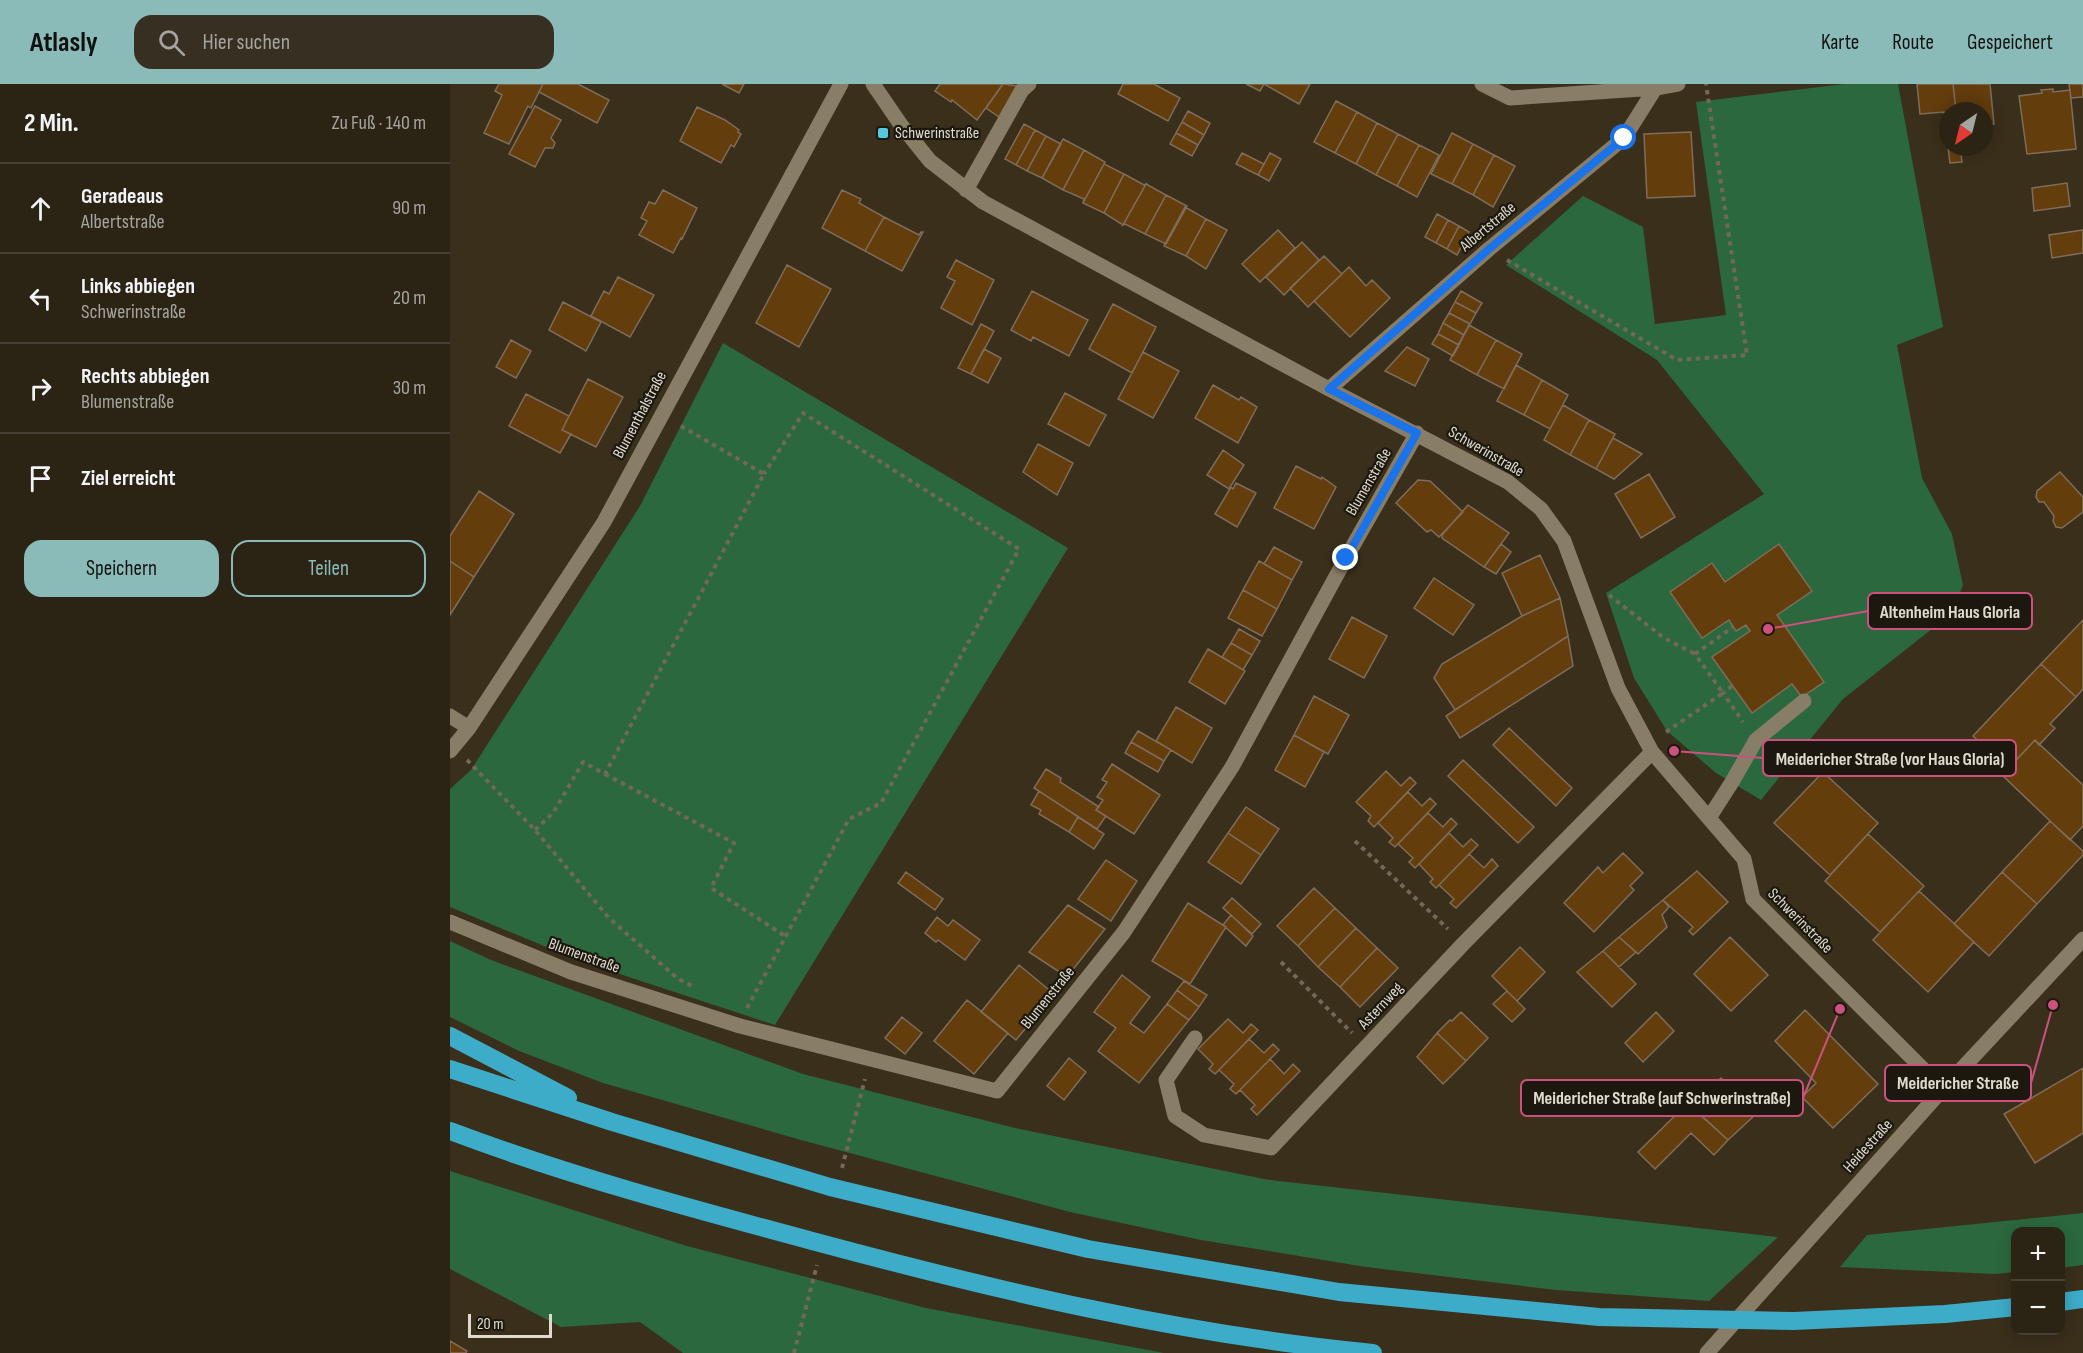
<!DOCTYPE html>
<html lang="de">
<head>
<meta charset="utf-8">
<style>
	body { margin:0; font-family:"Sofia Sans Condensed",sans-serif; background:#372f22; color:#f1f3f6 }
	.controls { position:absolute; right:18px; bottom:18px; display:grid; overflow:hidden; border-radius:12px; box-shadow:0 3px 15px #0003 }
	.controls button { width:54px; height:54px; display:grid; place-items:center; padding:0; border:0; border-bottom:2px solid #474034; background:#2b2314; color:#f1f3f6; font:30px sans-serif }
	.compass { position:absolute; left:1489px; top:18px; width:54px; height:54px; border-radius:50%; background:#2b2314; box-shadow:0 3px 15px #0003; rotate:215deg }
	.scale { position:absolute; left:18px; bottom:15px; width:84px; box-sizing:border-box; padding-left:6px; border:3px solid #e0dace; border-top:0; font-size:16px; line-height:21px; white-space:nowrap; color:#e0dace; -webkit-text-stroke:4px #1c180f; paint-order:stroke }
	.stop { position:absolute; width:18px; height:18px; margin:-14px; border:4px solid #1a73e8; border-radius:50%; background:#fff }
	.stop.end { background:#1a73e8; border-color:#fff; box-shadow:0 2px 6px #0008 }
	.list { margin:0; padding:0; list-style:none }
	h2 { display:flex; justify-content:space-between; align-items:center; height:78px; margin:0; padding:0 24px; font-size:26px }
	h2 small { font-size:20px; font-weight:400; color:#a6a4a0 }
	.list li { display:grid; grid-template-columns:39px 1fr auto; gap:18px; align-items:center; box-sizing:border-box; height:90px; padding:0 24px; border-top:2px solid #474034 }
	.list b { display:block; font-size:22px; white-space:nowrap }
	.list p { margin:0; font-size:20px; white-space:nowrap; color:#a6a4a0 }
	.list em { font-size:20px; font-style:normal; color:#a6a4a0 }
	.actions { display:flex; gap:12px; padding:18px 24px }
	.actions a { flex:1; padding:14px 0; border:2px solid #8bbbb9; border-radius:18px; text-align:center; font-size:21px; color:#8bbbb9 }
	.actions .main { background:#8bbbb9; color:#111 }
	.icon { flex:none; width:33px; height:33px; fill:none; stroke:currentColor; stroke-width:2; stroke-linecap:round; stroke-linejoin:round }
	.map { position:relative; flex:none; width:1633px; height:1269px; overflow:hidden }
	header { display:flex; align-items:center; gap:36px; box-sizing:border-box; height:84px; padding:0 30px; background:#8bbbb9; color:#111 }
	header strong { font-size:28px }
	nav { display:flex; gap:33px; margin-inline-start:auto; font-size:21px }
	.search { width:420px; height:54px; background:#372f22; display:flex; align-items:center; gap:15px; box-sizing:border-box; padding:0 21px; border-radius:18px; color:#a6a4a0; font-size:22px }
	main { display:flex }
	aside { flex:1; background:#2b2314 }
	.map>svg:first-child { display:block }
</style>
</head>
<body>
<header>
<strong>Atlasly</strong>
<div class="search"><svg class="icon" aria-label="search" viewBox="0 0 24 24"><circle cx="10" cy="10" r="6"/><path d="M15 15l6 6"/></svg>Hier suchen</div>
<nav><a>Karte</a><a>Route</a><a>Gespeichert</a></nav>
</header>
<main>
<aside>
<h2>2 Min.<small>Zu Fuß · 140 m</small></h2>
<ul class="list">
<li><svg class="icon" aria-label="ahead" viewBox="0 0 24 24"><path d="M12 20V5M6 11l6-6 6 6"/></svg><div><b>Geradeaus</b><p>Albertstraße</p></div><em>90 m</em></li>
<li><svg class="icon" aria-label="left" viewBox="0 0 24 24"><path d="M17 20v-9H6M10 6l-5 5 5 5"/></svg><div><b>Links abbiegen</b><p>Schwerinstraße</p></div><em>20 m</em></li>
<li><svg class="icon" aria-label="right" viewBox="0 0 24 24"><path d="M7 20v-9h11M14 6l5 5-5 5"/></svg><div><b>Rechts abbiegen</b><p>Blumenstraße</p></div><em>30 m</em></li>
<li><svg class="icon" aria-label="arrive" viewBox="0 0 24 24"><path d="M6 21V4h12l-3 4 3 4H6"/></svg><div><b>Ziel erreicht</b></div></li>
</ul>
<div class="actions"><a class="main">Speichern</a><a>Teilen</a></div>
</aside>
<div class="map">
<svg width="1633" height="1269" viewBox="0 0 1633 1269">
	<rect width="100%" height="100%" fill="#392f1b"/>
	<path fill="#2b683e" d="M1394 0H1448L1493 243 1447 261 1472 394 1502 450 1513 501 1501 530 1393 615 1311 716 1266 689 1217 647 1184 594 1156 509 1314 410 1207 276 1056 181 1133 112 1193 143 1205 240 1276 231 1246 18Z
		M273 259 618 464 325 941 130 877 0 823V705L21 686 190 422Z
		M0 857 41 876 353 990 565 1044 819 1096 1328 1153 1259 1217 1106 1206 916 1183 751 1156 620 1128 351 1056 153 999 69 967 0 933Z
		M0 1087 237 1162 476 1224 714 1269H233L190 1238 111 1243 0 1185Z
		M1633 1129V1181L1611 1184 1610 1148H1566L1565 1188 1545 1190 1390 1183 1417 1151Z"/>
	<path fill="#643d0d" stroke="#7f6d5c" stroke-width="1.5" d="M49 0H93L81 24 78 22 59 60 34 49 52 11 45 7Z
		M93 0H128L159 16 147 39 89 8Z
		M272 0H294L289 9Z
		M490 0H553L527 36 502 16 501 18 485 7Z
		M553 0 569 2 549 33 536 24Z
		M673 0H704L730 14 718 37 668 10Z
		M796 0H814L810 7Z
		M814 0H860L849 20Z
		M1467 0H1503L1506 27H1498V62L1494 28 1470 30Z
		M1503 0H1540L1544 40 1534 41V27H1506Z
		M1619 0H1633V13L1621 14Z
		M1603 5V8L1620 6 1626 65 1577 70 1569 12 1592 9 1591 6Z
		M886 17 907 28 885 69 864 58Z
		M85 22 111 36 101 54 105 59 103 64H95L85 83 59 70Z
		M247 23 275 36 289 46 288 48 291 50 284 63 281 61 271 79 230 57Z
		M738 27 760 39 754 51 732 38Z
		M907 28 927 39 906 80 885 69Z
		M732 38 754 51 748 61 726 49Z
		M927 39 948 50 926 91 906 80Z
		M574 40 585 46 566 81 555 75Z
		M585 46 596 52 577 87 566 81Z
		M1241 48 1245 112 1197 114 1194 50Z
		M726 49 748 61 742 72 720 60Z
		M1002 49 1023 60 1002 100 981 90Z
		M948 50 969 61 947 102 926 91Z
		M596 52 611 60 592 94 577 87Z
		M613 55 634 66 613 106 592 94Z
		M1023 60 1044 71 1023 111 1002 100Z
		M969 61 989 71 967 113 947 102Z
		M1498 63H1510L1512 78 1500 79Z
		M634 66 655 78 633 119 634 115 613 106Z
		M792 69 814 80 808 91 786 80Z
		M820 69 831 75 819 97 808 91Z
		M1044 71 1065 82 1043 123 1023 111Z
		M655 78 654 80 674 90 654 129 633 119Z
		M674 90 694 101 696 100 673 141 654 129Z
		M1617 99 1620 122 1584 127 1582 104Z
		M696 100 716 111 695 150 675 140 673 141Z
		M213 106 247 124 232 155 231 154 223 169 189 151 197 137 191 134 199 118 205 120Z
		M392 106 411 115 409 119 434 133 415 167 372 144Z
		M716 111 737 122 716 160 695 150Z
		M735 123 756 135 736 172 714 162Z
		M987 130 998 136 986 159 975 153Z
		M434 133 469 151 471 148H473L452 187 415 167Z
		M756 135 777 146 756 185 736 172Z
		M998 136 1009 142 997 165 986 159Z
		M1009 142 1019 148 1007 171 997 165Z
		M828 146 845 164 810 198 792 180Z
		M1633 146V169L1602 174 1599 151Z
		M852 158 869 176 834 211 816 193Z
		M874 172 892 190 858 223 840 204Z
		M506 176 544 196 522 241 491 224 505 197 497 193Z
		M337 181 381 205 349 263 306 239Z
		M899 183 916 202 922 196 940 214 900 253 864 217Z
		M168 193 204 211 180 253 141 232 154 207 159 210Z
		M582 207 638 236 619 272 583 253 581 257 561 246Z
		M1011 207 1032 219 1026 229 1005 218Z
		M113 218 151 238 136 267 99 246Z
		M1005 218 1026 229 1020 240 999 229Z
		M663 220 706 243 682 289 639 265Z
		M999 229 1020 240 1014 251 993 239Z
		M993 239 1014 251 1009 261 988 250Z
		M531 240 544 247 521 290 508 284Z
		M1019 241 1046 256 1027 291 1000 276Z
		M988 250 1009 261 1003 272 982 260Z
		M61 256 81 267 66 294 46 283Z
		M1046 256 1072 270 1054 305 1027 291Z
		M957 263 979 275 965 302 935 287Z
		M534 265 551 274 538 299 521 290Z
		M693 268 729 287 703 334 668 315Z
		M1066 281 1092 296 1074 331 1047 317Z
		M138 295 173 313 146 363 112 346Z
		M1092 296 1118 311 1100 345 1074 331Z
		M763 301 789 316 791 313 807 323 788 359 745 334Z
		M615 309 656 331 639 362 598 340Z
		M76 310 119 332 112 346 121 350 110 369 59 342Z
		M1113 321 1139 336 1120 371 1094 356Z
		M1139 336 1165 350 1146 385 1120 371Z
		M1163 354 1192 370 1164 395 1146 385Z
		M588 360 623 379 607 411 573 388Z
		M773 366 794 381 779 405 757 391Z
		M846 382 871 395 872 393 886 403 864 445 824 424Z
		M1610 388 1633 413V428L1612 444 1606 443 1603 437 1604 432 1594 418H1589L1586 413 1587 407Z
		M1199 390 1225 433 1191 454 1165 410Z
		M968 396 980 397 1013 428 989 453 981 446 977 448 946 419Z
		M786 399 806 409 787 443 765 430 781 403 783 405Z
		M29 407 64 430 24 493 0 477V452Z
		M1018 421 1059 449 1034 483 992 454V451Z
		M1051 460 1061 468 1046 490 1034 483Z
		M1329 460 1362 507 1327 531 1374 598 1352 613 1342 600 1302 629 1262 573 1300 547 1296 541 1286 547 1279 536 1252 554 1220 508 1262 479 1275 498Z
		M824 463 852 478 842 496 814 480Z
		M1090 471 1110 514 1072 532 1052 489Z
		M0 477 24 493 0 531Z
		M809 477 842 496 827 525 793 506Z
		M984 494 1024 521 1003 551 964 524Z
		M793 506 827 525 812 552 778 534Z
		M1110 514 1118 552 1005 626 984 594 992 580 1072 532Z
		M902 533 937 552 914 594 879 575Z
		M1633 536V605L1626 613 1591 580Z
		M789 545 810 557 802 571 781 559Z
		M1118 552 1123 582 1010 654 996 632Z
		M781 559 802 571 793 586 772 573Z
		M758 565 795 587 775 620 739 598Z
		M1591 580 1626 613 1600 640 1605 644 1589 661 1585 656 1558 685 1523 652Z
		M864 612 899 631 878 670 844 651Z
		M726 623 762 644 742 679 706 657Z
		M1059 644 1122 704 1106 722 1043 661Z
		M688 647 721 666 714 677 681 658Z
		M844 651 874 668 855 703 825 686Z
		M1585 656 1633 701V742L1620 756 1552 691Z
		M681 658 714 677 708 688 675 669Z
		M1013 676 1084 743 1068 759 998 692Z
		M662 680 710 711 684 750 646 726 653 716 647 713 657 698 652 696Z
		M596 685 611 694 610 698 649 723 646 726 656 732 647 745 584 704Z
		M936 687 951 702 960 693 966 699 924 743 918 737 921 732 906 718Z
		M1373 688 1428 739 1380 791 1324 739Z
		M589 707 628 733 619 748 589 730 591 726 581 721Z
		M958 708 972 722 980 714 986 720 945 763 939 758 943 754 928 739Z
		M796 723 829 745 811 771 778 749Z
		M978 729 993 743 1001 734 1007 740 965 784 959 778 963 774 948 760Z
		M628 733 654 750 644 765 619 748Z
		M1600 737 1633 767V771L1587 820 1552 788Z
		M778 749 811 771 791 800 758 778Z
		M999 749 1013 763 1021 755 1028 761 986 804 980 798 983 795 969 780Z
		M1418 750 1474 802 1430 848 1375 797Z
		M1173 769 1193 789 1180 802 1184 806 1144 848 1114 819 1148 783 1153 789Z
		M1019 770 1034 784 1042 775 1048 782 1006 824 1000 819 1004 815 989 801Z
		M656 776 687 797 661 837 628 815Z
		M1247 787 1278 818 1243 851 1239 847 1243 843 1213 816Z
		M456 788 493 815 485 826 448 799Z
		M1552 788 1587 820 1539 872 1504 840Z
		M864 804 885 824 848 862 827 842Z
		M1469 807 1524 858 1478 908 1423 856Z
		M782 814 811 840 802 850 773 824Z
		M1213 816 1219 823 1212 831 1217 843 1188 870 1169 853Z
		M738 819 776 843 740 900 702 877Z
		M618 821 655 845 617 893 579 868Z
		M885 824 906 844 868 883 848 862Z
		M781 831 803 852 796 862 773 841Z
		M487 833 498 842 503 836 530 856 515 876 488 856 486 858 475 849Z
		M906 844 927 864 890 903 868 883Z
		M1169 853 1186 868 1169 883 1153 867Z
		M1280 853 1318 891 1281 927 1244 890Z
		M1070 863 1095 888 1067 917 1042 892Z
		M927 864 948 884 910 923 890 903Z
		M1153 867 1186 900 1162 923 1127 888Z
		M569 881 604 910 566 956 531 928Z
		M672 891 700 913 680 939 694 949 717 920 739 936 689 999 648 967 666 944 644 928Z
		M734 897 757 911 749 923 727 906Z
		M727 906 749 923 739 936 717 920Z
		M1057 907 1075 925 1062 938 1043 920Z
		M517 916 558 949 524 990 484 957Z
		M1355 926 1428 1000 1383 1044 1352 1013 1366 999 1325 957Z
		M1011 928 1038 954 1016 977 987 949 1000 936 1002 937Z
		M1206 928 1224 947 1193 978 1175 959Z
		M452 933 472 949 455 970 435 954Z
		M778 935 793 949 801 940 808 946 765 990 759 985 763 980 748 965Z
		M987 949 1016 977 993 1000 967 973Z
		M799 955 814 969 823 960 829 966 786 1010 780 1005 784 1000 769 986Z
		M619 974 636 988 614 1016 597 1002Z
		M820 975 834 990 843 980 850 987 807 1031 801 1025 805 1021 790 1006Z
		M1633 984V1049L1585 1079 1554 1030Z
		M1271 994 1306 1030 1278 1056 1248 1029 1265 1012 1258 1006Z
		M1238 1019 1278 1056 1264 1071 1241 1049 1205 1085 1188 1068Z
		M0 1257 17 1267 16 1269H0Z"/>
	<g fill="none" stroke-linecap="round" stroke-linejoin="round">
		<path stroke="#716857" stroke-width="4" stroke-dasharray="4.5 4.5" stroke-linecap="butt" d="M1057 176 1227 276 1297 271 1256 0
			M1159 511 1214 554 1245 570
			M1282 602 1273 609 1293 638
			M1216 648 1273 609 1245 570 1283 543
			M17 676 85 746 159 834 227 894 242 902
			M155 690 284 759 261 804 335 852
			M85 746 103 729 133 678 155 690 314 390 229 341
			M905 757 998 845
			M831 878 902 949
			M297 924 399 735 431 719 569 465 353 329 314 390
			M392 1084 415 995
			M344 1269 367 1181"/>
		<path stroke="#887d67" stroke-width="15" d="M423 0 451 41 480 77 533 118 879 305 1058 398 1091 425 1114 457 1168 604 1202 668 1294 775 1303 815 1493 1005
			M1032 0 1060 14 1206 4 1228 0
			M516 106 572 6 579 0
			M879 305 1039 165 1174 54 1208 0
			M0 632 19 644
			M0 667 19 644 154 438 391 0
			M1259 734 1282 698 1306 656 1354 617
			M0 838 121 888 290 942 547 1007 674 848 782 683 896 474 967 349
			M745 954 716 996 725 1032 754 1051 821 1064 1013 860 1202 668
			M1257 1269 1493 1005 1633 855"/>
		<path stroke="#3dacc8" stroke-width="18" d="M0 952 118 1014
			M0 985 162 1038 380 1103 638 1165 889 1208 1149 1233 1344 1237 1495 1230 1566 1223
			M0 1047C119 1092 243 1125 366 1158 548 1207 734 1251 923 1269
			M1610 1218 1633 1215"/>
	</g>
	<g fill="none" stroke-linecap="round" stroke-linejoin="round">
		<path stroke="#1a73e8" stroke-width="8" d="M896 474 967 349 879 305 1039 165 1174 54"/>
	</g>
	<rect fill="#55cadf" stroke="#1c180f" stroke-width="2" x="427" y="43" width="12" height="12" rx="3"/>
	<g text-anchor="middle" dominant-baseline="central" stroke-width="4.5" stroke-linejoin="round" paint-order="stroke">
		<g font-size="16" fill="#e0dace" stroke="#1c180f" text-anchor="start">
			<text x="445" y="49">Schwerinstraße</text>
		</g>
		<g font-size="16" fill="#e0dace" stroke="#1c180f">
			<text transform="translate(1038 143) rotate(-40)">Albertstraße</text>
			<text transform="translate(190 331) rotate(-62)">Blumenthalstraße</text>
			<text transform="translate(1036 368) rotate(30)">Schwerinstraße</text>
			<text transform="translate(919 398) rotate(-60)">Blumenstraße</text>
			<text transform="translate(1350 837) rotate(45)">Schwerinstraße</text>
			<text transform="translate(134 872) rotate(20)">Blumenstraße</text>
			<text transform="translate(598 914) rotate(-51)">Blumenstraße</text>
			<text transform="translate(931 922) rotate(-47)">Asternweg</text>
			<text transform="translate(1418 1062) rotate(-48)">Heidestraße</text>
		</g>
	</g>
	<path fill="none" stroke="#cb527e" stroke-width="2" d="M1318 545L1418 527M1224 667L1313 674M1603 921L1581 999M1390 925L1353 1014"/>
	<g fill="#cb527e" stroke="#1c180f" stroke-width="2">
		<circle cx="1318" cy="545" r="6"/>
		<circle cx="1224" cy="667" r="6"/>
		<circle cx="1603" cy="921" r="6"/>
		<circle cx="1390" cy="925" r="6"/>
	</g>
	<g fill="#1c180f" stroke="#cb527e" stroke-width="2">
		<rect x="1418" y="509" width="164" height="36" rx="6"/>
		<rect x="1313" y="656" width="253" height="36" rx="6"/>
		<rect x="1435" y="981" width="146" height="36" rx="6"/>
		<rect x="1071" y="996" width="282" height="36" rx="6"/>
	</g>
	<g font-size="18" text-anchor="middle" font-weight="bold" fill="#e0dace">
		<text x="1500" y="534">Altenheim Haus Gloria</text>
		<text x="1440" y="681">Meidericher Straße (vor Haus Gloria)</text>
		<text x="1508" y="1005">Meidericher Straße</text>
		<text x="1212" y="1020">Meidericher Straße (auf Schwerinstraße)</text>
	</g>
</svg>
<div class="controls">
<button>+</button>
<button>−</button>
</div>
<svg class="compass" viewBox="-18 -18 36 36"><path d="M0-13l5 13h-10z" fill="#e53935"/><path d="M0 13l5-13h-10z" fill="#a6a4a0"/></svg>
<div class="scale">20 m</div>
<div class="stop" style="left:1174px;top:54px"></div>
<div class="stop end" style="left:896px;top:474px"></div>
</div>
</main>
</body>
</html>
